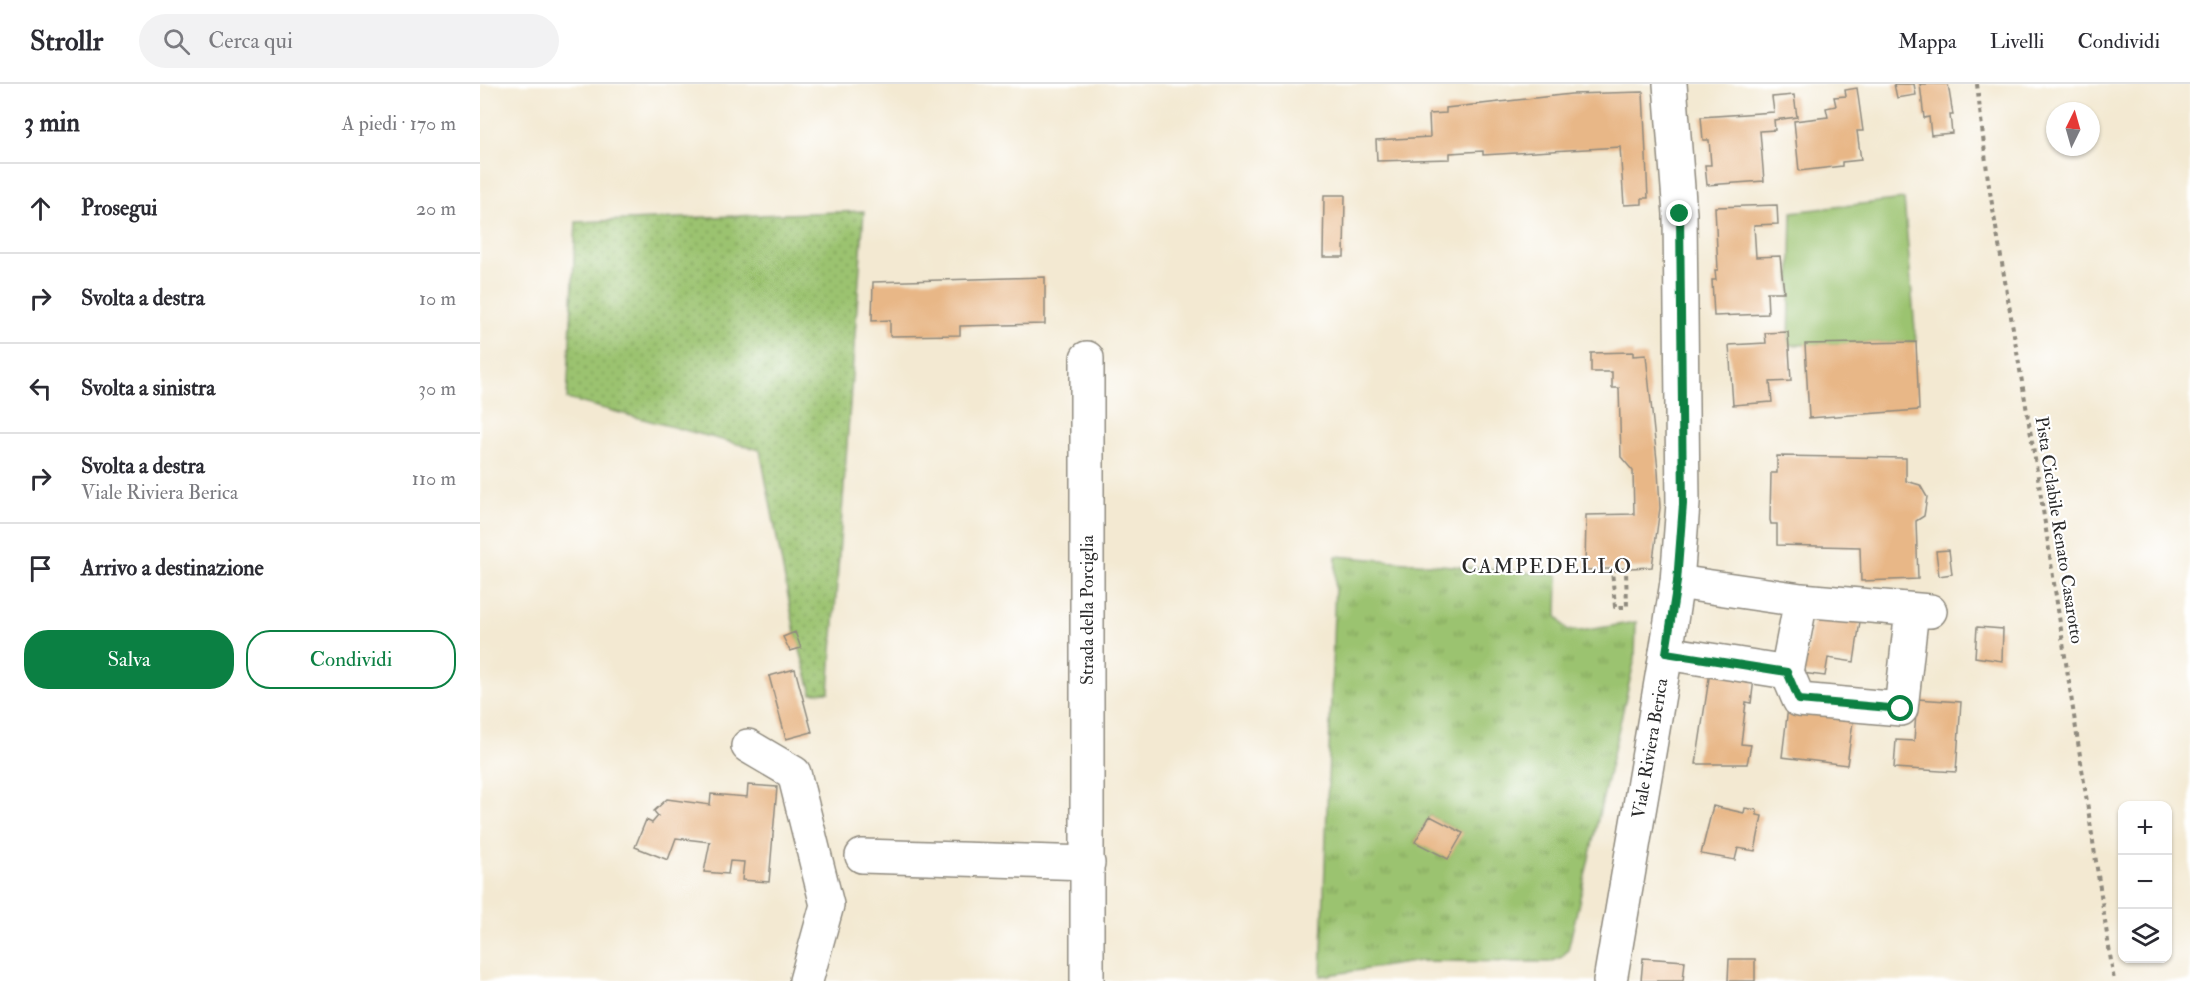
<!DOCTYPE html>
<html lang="it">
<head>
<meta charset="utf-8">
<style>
	body { margin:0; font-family:"IM FELL Double Pica",serif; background:#f2f2f3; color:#2b2b33 }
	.controls { position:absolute; right:18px; bottom:18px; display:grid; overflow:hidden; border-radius:12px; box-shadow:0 2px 4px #0004 }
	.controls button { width:54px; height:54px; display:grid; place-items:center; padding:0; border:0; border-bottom:2px solid #e1e1e2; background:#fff; color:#2b2b33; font:30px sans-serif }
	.compass { position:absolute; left:1566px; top:18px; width:54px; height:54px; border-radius:50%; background:#fff; box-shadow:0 2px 4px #0004; rotate:5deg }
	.stop { position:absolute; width:18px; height:18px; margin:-14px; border:4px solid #0b8043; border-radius:50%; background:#fff }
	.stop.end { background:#0b8043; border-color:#fff; box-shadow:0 2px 6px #0008 }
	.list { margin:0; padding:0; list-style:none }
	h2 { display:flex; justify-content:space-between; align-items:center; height:78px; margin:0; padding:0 24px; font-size:26px }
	h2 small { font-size:20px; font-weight:400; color:#7c7c81 }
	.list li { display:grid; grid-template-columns:39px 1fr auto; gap:18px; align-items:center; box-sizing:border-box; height:90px; padding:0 24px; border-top:2px solid #e1e1e2 }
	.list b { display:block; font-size:22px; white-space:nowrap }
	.list p { margin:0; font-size:20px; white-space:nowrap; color:#7c7c81 }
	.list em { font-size:20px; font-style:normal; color:#7c7c81 }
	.actions { display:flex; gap:12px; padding:18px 24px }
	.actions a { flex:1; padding:14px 0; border:2px solid #0b8043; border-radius:24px; text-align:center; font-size:21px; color:#0b8043 }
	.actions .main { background:#0b8043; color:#fff }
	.icon { flex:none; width:33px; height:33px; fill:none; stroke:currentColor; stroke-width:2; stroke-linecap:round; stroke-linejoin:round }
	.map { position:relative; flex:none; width:1710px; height:897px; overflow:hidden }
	header { display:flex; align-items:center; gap:36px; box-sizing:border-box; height:84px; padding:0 30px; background:#fff; border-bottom:2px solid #e1e1e2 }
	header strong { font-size:28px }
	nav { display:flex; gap:33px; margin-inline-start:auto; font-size:21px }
	.search { width:420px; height:54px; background:#f2f2f3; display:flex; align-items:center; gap:15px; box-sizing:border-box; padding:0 21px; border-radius:33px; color:#7c7c81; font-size:22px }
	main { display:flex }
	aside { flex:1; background:#fff }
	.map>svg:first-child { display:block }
</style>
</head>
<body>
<header>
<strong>Strollr</strong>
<div class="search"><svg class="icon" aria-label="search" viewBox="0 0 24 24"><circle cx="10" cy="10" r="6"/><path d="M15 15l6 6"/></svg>Cerca qui</div>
<nav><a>Mappa</a><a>Livelli</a><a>Condividi</a></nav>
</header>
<main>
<aside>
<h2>3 min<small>A piedi · 170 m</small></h2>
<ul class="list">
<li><svg class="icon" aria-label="ahead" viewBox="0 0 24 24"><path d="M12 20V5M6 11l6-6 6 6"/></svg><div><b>Prosegui</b></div><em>20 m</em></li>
<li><svg class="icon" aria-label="right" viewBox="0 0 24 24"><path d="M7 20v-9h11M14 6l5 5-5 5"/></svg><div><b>Svolta a destra</b></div><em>10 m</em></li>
<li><svg class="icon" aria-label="left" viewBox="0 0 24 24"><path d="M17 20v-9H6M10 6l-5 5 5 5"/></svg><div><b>Svolta a sinistra</b></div><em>30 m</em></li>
<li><svg class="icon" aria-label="right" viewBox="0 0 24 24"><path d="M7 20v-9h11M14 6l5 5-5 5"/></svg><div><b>Svolta a destra</b><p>Viale Riviera Berica</p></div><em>110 m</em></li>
<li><svg class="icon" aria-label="arrive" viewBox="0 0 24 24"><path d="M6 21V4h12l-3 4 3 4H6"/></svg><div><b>Arrivo a destinazione</b></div></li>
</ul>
<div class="actions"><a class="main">Salva</a><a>Condividi</a></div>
</aside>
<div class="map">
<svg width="1710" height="897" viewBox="0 0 1710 897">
	<defs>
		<pattern id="grass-dots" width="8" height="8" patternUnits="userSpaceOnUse" patternTransform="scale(1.5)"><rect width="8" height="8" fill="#9bc36f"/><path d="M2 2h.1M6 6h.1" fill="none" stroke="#7f9f5b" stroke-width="1.8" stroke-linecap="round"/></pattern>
		<pattern id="park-tufts" width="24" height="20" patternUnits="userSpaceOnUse" patternTransform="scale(1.5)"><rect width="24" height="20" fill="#9bc36f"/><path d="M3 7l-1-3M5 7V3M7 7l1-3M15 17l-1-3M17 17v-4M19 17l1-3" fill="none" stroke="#7f9f5b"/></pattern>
	</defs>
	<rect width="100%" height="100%" fill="#fff"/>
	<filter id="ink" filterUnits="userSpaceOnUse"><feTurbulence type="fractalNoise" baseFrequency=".0167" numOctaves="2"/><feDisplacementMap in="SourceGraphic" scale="12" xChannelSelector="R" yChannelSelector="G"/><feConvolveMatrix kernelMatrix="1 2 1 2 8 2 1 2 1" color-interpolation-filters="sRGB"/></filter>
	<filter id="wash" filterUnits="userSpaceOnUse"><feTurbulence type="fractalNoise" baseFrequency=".008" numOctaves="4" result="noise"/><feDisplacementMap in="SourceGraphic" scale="24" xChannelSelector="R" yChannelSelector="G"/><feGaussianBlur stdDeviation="1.35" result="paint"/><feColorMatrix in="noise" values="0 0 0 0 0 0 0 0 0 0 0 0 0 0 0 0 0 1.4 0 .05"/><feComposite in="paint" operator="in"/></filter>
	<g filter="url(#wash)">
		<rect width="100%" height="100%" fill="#f3e9d2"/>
		<path fill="url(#grass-dots)" stroke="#63774d" stroke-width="1.5" d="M384 127 349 608 332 609 315 548 280 366 87 315 96 138Z"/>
		<path fill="url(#park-tufts)" stroke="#63774d" stroke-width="1.5" fill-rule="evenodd" d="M856 472 1078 491 1077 532 1087 546 1101 547 1156 538 1155 574 1088 866 1082 873 1070 878 940 877 841 892ZM950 732 982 749 968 774 935 758Z"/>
		<path fill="#9bc36f" stroke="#63774d" stroke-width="1.5" d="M1424 115 1436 258 1309 261 1312 128Z"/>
		<g id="blocks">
			<path fill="#e8b787" d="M1414 0H1434L1436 11 1417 14Z
				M1440 0H1468L1473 31H1470L1472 49 1451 51 1449 33 1444 34Z
				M1377 4 1383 47H1377L1381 76 1362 78V82L1319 87 1314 37 1348 33 1346 24 1356 22 1354 13 1366 12 1365 6Z
				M1163 8 1168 114H1162V120L1144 121 1140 63 1003 71V67L970 69V75L897 77 896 56 950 53 949 30 966 29V24L1091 10Z
				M1314 11 1317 33 1294 36 1295 46 1280 47 1284 97 1227 101 1225 81H1231L1229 56H1223L1221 33 1294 28 1292 13Z
				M844 111H865L864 173H843Z
				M1297 121 1298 140 1274 141 1276 173 1300 172 1304 208H1287L1288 230 1234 232 1232 196H1236L1235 186H1238L1235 123Z
				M565 193V240L480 242V251L410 252V236L392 237 393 198Z
				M1308 248 1311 297 1290 298 1292 318 1253 321 1249 261 1286 259 1285 249Z
				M1436 258 1439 326 1329 334 1325 260Z
				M1153 268V272L1166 271 1178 386 1180 424 1172 483 1105 486 1106 431 1154 430 1153 387 1141 373 1139 304H1132V288H1111V269Z
				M1297 372 1426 374V397L1440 401 1447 413 1444 432 1436 437 1438 495 1381 497 1380 463 1297 461V440H1291L1290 436 1291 389H1297Z
				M1469 466 1472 490 1459 492 1456 467Z
				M1336 517 1382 524 1374 578 1348 574 1345 592 1322 589 1324 571H1328Z
				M1497 543 1523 545 1522 577 1495 573Z
				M315 548 321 564 310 567 303 553Z
				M1231 581 1275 587 1271 619 1266 618 1261 660 1271 661 1267 680H1216Z
				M315 585 332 648 306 655 289 592Z
				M1309 615 1375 623 1367 681 1302 673Z
				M1437 615 1481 618 1476 688 1414 684 1416 656 1434 657Z
				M268 701 297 703 289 798 262 796 264 778 250 777 248 790 224 788 230 758 196 754 188 776 155 763 166 736 172 739 178 732 174 727 187 715 230 721 231 710 267 713Z
				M1233 722 1264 729 1265 724 1277 726V731L1282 732 1275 767 1258 764 1255 776 1221 770Z
				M950 732 983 749 968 775 935 758Z
				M1163 874 1205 877 1203 897H1161Z
				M1249 875H1275V897H1248Z"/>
		</g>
	</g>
	<g filter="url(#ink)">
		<use href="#blocks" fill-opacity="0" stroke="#8f8a7e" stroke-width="1.5"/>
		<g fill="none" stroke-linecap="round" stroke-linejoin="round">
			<defs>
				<path id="minor" d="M1197 498 1321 516 1450 527
					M1186 569 1307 588 1319 616 1421 625 1432 526
					M1307 588 1321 516
					M268 662 314 689 347 821 326 897
					M382 772 608 779
					M607 897V274"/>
				<g id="major">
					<path id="s1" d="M1130 897 1186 569 1197 498 1203 420 1200 130 1190 0"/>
				</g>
			</defs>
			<use href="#minor" stroke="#8f8a7e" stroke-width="36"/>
			<use href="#major" stroke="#8f8a7e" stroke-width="36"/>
			<path stroke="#8f8a7e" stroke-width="4" stroke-dasharray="4.5 4.5" stroke-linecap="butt" d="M1497 0 1508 96 1558 393 1634 897
				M1132 486H1146L1147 523H1135Z"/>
			<use href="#minor" stroke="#fff" stroke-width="33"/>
			<use href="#major" stroke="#fff" stroke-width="33"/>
		</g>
	</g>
	<g fill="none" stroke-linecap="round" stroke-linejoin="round" filter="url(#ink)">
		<path stroke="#0b8043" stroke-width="8" d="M1200 130 1203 420 1197 498 1186 569 1307 588 1319 616 1421 625"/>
	</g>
	<g text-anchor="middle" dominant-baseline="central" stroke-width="4.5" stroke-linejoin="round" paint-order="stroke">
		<g font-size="18" fill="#2b2b2b" stroke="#fff">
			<text transform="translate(1579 446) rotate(81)">Pista Ciclabile Renato Casarotto</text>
			<text transform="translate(607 526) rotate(-90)">Strada della Porciglia</text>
			<text stroke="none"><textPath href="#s1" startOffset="236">Viale Riviera Berica</textPath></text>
		</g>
		<g font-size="21" letter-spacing="1.5" fill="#2b2b2b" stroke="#fff">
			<text x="1067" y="482">CAMPEDELLO</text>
		</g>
	</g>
</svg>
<div class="controls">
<button>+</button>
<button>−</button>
<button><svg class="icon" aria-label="layers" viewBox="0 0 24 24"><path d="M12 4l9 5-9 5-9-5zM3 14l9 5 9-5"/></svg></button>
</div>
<svg class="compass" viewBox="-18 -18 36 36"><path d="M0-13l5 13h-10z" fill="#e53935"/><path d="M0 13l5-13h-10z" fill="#7c7c81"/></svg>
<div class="stop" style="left:1421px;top:625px"></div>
<div class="stop end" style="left:1200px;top:130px"></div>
</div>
</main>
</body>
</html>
